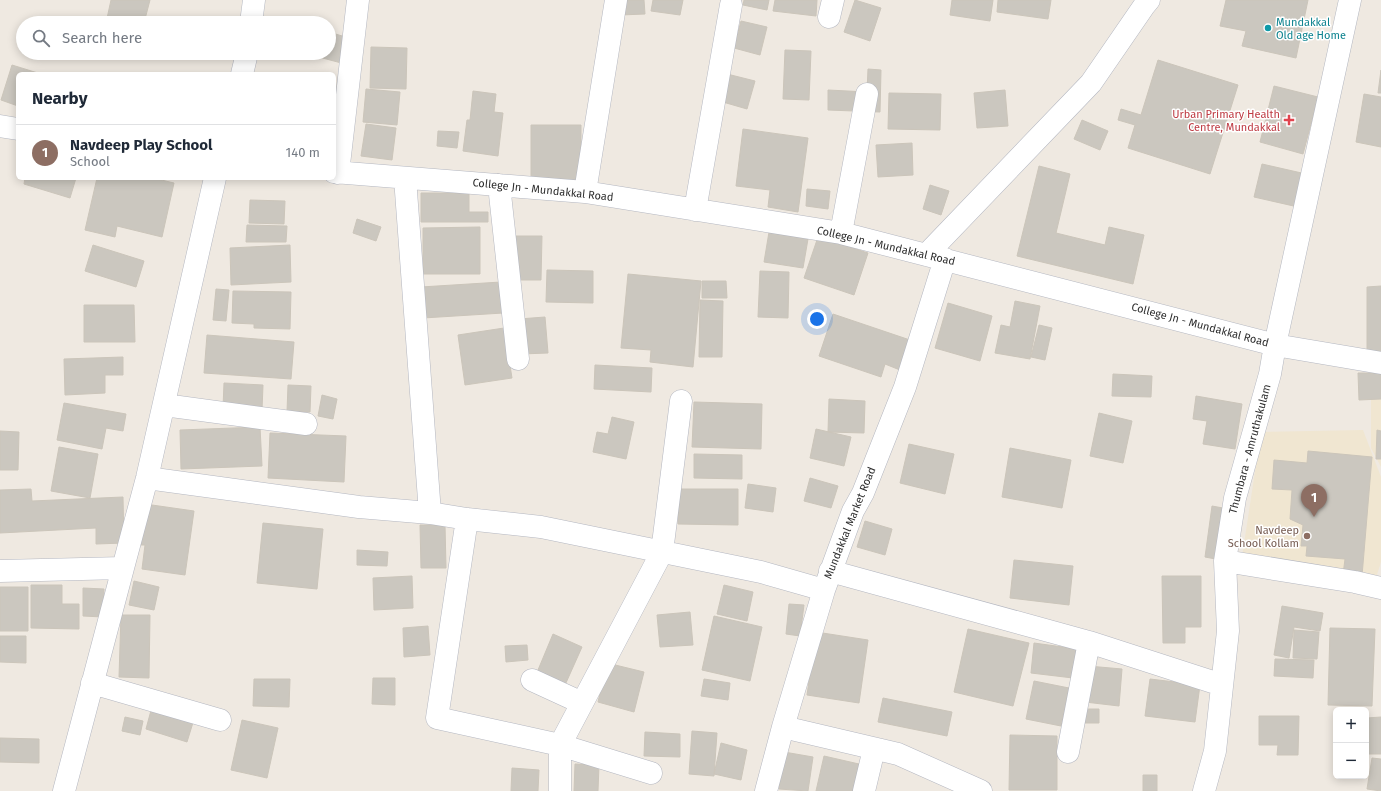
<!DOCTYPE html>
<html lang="en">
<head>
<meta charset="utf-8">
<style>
	body { margin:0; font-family:"Fira Sans",sans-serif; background:#f6f6f7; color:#1f2937 }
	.controls { position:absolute; right:12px; bottom:12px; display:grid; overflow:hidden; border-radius:6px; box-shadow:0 2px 10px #0003 }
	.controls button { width:36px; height:36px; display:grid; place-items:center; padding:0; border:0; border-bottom:1px solid #e0e1e3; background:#fff; color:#1f2937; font:20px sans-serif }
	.you { position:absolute; left:817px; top:319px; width:14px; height:14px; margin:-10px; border:3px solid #fff; border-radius:50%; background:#1a73e8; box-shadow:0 0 0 6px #1a73e833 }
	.badge { display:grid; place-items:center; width:26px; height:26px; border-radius:50%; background:#b45309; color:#fff; font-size:13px; font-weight:700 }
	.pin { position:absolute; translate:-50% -33px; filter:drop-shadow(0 1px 2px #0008) }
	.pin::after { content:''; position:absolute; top:21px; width:14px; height:12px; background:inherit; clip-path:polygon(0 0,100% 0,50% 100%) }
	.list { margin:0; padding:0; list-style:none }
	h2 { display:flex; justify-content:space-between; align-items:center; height:52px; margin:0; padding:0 16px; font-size:17px }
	h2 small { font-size:13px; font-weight:400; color:#747a83 }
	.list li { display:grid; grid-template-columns:26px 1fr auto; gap:12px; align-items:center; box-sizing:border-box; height:56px; padding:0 16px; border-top:1px solid #e0e1e3 }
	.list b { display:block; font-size:15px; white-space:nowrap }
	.list p { margin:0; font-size:13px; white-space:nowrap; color:#747a83 }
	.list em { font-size:13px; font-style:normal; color:#747a83 }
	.icon { flex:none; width:22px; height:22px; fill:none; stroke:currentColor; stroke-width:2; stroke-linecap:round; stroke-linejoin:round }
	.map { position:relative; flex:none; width:1381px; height:791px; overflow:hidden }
	.search { position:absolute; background:#fff; box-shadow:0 2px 10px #0003; left:16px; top:16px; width:320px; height:44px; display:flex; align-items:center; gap:10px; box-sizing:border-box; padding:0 14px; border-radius:22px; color:#747a83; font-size:15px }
	.panel { position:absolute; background:#fff; box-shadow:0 2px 10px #0003; left:16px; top:72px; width:320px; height:108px; border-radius:6px }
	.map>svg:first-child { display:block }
</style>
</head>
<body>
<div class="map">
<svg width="1381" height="791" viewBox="0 0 1381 791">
	<rect width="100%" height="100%" fill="#efe9e1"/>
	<path fill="#f0e6d1" d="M1371 368H1381V467L1371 448Z
		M1363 430 1381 477V562L1375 581 1242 557 1261 432Z"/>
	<path fill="#cbc7bf" stroke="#cbc5ba" d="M111 0H150L144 23H106Z
		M619 0H644L645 14 620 15Z
		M653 0H683L680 15 651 11Z
		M744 0H769L767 10 743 5Z
		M775 0H817L816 16 773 11Z
		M855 0 881 8 870 41 844 32Z
		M952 0H993L990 21 950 15Z
		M998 0H1051L1048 19 997 12Z
		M1226 0H1308L1296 58 1242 46 1246 31 1220 26Z
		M741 21 767 27 760 55 734 48Z
		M329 32 352 39 345 64 304 53H329Z
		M371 47 407 48 406 89 370 88Z
		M785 50 811 51 809 100 783 99Z
		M1158 60 1238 85 1210 174 1128 148 1135 125 1118 120 1121 109 1141 115Z
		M12 65 41 74H18V106L1 100Z
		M868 69 881 70 880 112 828 110V90L867 92Z
		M1381 70V93H1378Z
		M723 73 755 81 747 109 716 100Z
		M1274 86 1318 97 1303 154 1260 142Z
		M366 89 400 92 397 125 363 122Z
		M1005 90 1008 126 977 128 974 93Z
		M473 91 496 94 494 112 503 113 498 156 463 151 467 120H470Z
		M889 93 941 94 940 130 888 129Z
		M1364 94 1381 97V147L1356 142Z
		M1082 120 1108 131 1100 150 1074 139Z
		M366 124 396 128 392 160 361 156Z
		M531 125H581V181H531Z
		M743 129 808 138 798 212 768 207 770 190 736 186Z
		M438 131 459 132 457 148 437 146Z
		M912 143 913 175 878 177 876 145Z
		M1262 164 1306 174 1298 207 1254 197Z
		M1039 166 1070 174 1056 233 1105 245 1109 227 1144 235 1133 284 1017 256Z
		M25 178H76L70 198 24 184Z
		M97 178H153L174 183 162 237 117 226 115 237 85 230Z
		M930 185 949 191 941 215 923 209Z
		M807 189 830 191 828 209 806 206Z
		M421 193H469V212H488V222H421Z
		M250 200 285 201 284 224 249 223Z
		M357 219 381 227 376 241 353 233Z
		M247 225 287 226 286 242H246Z
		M480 227V274H423V228Z
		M769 232 808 239 803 268 764 262Z
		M512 236H542L541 280H511Z
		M818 237 868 253 854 295 804 278Z
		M93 245 144 261 136 287 85 271Z
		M290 245 291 282 231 285 230 248Z
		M547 270 593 271V303L546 302Z
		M760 271 789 272 788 318 758 317Z
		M628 274 701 281 693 367 650 362 651 350 621 348Z
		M702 281H726L727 298H702Z
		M501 282 503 313 423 318 421 287Z
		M1381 286V353L1367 354V287Z
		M216 289 229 290 226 321 213 320Z
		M233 291 291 292 290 329 254 328V324L232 323Z
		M700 300 723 301 722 357H699Z
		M1015 301 1040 306 1030 359 995 353 1001 325 1010 327Z
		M948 303 992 316 980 361 935 348Z
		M84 305H134L135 342H84Z
		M833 314 910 340 900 370 885 364 881 377 819 356Z
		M545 317 548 353 521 354 519 319Z
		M1039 325 1052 328 1045 360 1031 357Z
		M504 328 512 378 465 385 458 335Z
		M207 335 294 342 291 379 204 373Z
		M123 357V375H105V393L65 395 64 359Z
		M595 365 652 368 651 392 594 389Z
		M1358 373H1381V399L1359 400Z
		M1113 374 1152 376 1151 397 1112 396Z
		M224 383 263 385 262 410 223 408Z
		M288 385 311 386 310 412H287Z
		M322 395 337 399 333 419 318 416Z
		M1196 396 1242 404 1235 449 1203 444 1207 421 1193 419Z
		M829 399 865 401 864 433 828 432Z
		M694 402 762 404 761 449 692 447Z
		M64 403 126 414 123 431 106 428 102 449 57 440Z
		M1099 413 1132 421 1123 463 1090 456Z
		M612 417 634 422 626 459 593 452 597 432 608 434Z
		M260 427 262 466 181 469 180 430Z
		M816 429 851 437 844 466 810 458Z
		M1377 430 1381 431V459H1376Z
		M0 431 19 432 18 470H0Z
		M270 433 346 436 344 482 268 478Z
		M909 444 954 454 945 494 900 483Z
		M59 447 98 454 90 498 51 491Z
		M1010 448 1071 460 1062 508 1002 497Z
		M1308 451 1372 457 1362 576 1343 575 1345 559 1306 556 1307 546H1301L1303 525 1290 519 1292 490 1272 489 1274 460 1307 463Z
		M694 454 742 455V479L694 478Z
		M810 478 838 486 831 508 804 501Z
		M748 484 776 488 773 512 745 508Z
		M31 489 32 501 123 497 124 543 96 544V528L0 533V490Z
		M678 489H738V525L678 524Z
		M145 504 194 511 185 575 142 569 145 545H140Z
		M1212 506 1234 510 1226 561 1205 557Z
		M865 521 892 529 885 555 857 547Z
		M263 523 323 529 317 589 257 583Z
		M420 525H445L446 568H421Z
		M357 550 388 552 387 566 357 565Z
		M1014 560 1073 566 1069 605 1010 598Z
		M412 576 413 608 374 610 373 578Z
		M1162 576H1201V627H1185V643H1163Z
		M134 581 159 587 154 610 129 605Z
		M31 585H62V604H79V629L31 628Z
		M724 585 753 592 747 621 717 614Z
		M0 587H28V631H0Z
		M83 588 104 589 103 617 83 616Z
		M789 604 804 605 800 636 786 634Z
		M1282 606 1323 613 1320 631 1294 627 1289 658 1274 655Z
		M690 612 693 645 660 647 657 615Z
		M121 615H150L149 678 119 677Z
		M714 616 762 627 750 681 702 670Z
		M428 626 430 655 404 657 403 628Z
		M1330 628 1375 629 1372 706 1328 705Z
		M968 629 1029 643 1013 706 954 692Z
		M1294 630 1319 632 1317 659 1293 658Z
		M816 632 868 640 859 703 807 695Z
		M553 634 582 647 561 694 533 682Z
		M0 636H26V663L0 662Z
		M1034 643 1077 649 1073 678 1031 673Z
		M527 645 528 660 506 662 505 646Z
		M1275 659 1314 660 1313 678 1274 676Z
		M607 663 644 672 634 712 598 702Z
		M1088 666 1122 669 1119 706 1085 702Z
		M373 678H395V705L372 704Z
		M254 679H290L289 707 253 706Z
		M704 679 730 683 728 700 701 696Z
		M1150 679 1200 685 1195 722 1145 716Z
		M1034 681 1069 688 1061 726 1026 719Z
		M883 698 952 712 947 736 878 722Z
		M153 703 195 716 187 742 146 729Z
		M1081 709H1099V723H1081Z
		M1259 716H1299L1298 755H1277L1278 745H1259Z
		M125 717 143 721 140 735 122 731Z
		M1381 717V754H1368L1367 718Z
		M242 720 278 728 267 778 231 770Z
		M692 731 717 733 714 776 689 774Z
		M645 732 680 734V757L644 756Z
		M1010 735 1057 736V790H1009Z
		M0 738 39 739V763L0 762Z
		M721 743 747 750 741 780 714 774Z
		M784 752 813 757 808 791 779 789Z
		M824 756 859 764 853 791H816Z
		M1372 758 1381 759V791L1367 789Z
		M575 764 599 765 598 791H574Z
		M512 768 539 770 538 791H511Z
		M1143 775H1157V791H1143Z"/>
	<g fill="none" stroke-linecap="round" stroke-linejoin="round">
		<defs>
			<path id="minor" d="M829 17 833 0
				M251 23 254 0
				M242 74 247 53
				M0 126 18 129
				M334 172 585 192 841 233 1275 345 1381 363
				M338 173 358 0
				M405 178 430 513
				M499 185 518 359
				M585 192 616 0
				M695 210 731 5
				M841 233 867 94
				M926 255 1091 83 1144 6 1149 0
				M164 405 306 424
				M147 478 359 507 430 513 467 519 541 527 761 572 824 590
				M467 519 437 718 560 745V791
				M1225 561 1355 582 1381 588
				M0 571 123 568 147 478 215 178
				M830 571 1089 642 1222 685
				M532 680 582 703
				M92 683 220 720
				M783 727 898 754 981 791
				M1068 752 1089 642
				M651 773 560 745 662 552 681 401
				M64 791 123 568
				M766 791 783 727 824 590 853 511 863 493 905 387 945 259
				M864 791 874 749
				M1204 791 1215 751 1228 631 1225 561 1235 498 1270 374 1275 345 1350 0"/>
		</defs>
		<use href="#minor" stroke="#b4b7c1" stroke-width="23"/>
		<use href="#minor" stroke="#fff" stroke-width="22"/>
	</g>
	<circle fill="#0f9aa8" stroke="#fff" stroke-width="1.5" cx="1268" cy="28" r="4"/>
	<path fill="#e0444e" stroke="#fff" stroke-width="1.5" d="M1287 114h4v4h4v4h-4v4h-4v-4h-4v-4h4z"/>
	<circle fill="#8d6e63" stroke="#fff" stroke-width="1.5" cx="1307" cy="536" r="4"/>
	<g text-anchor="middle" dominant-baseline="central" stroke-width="3" stroke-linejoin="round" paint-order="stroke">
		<g font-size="11" fill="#0d838f" stroke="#fff" text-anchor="start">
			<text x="1276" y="22">Mundakkal<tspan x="1276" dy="13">Old age Home</tspan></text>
		</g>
		<g font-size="11" fill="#be3a42" stroke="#fff" text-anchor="end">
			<text x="1280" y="114">Urban Primary Health<tspan x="1280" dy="13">Centre, Mundakkal</tspan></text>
		</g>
		<g font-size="11" fill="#2e2e2e" stroke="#fff">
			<text transform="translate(543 190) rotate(6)">College Jn - Mundakkal Road</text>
			<text transform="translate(886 246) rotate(13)">College Jn - Mundakkal Road</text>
			<text transform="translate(1200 325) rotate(15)">College Jn - Mundakkal Road</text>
			<text transform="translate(1250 449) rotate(-75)">Thumbara - Amruthakulam</text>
			<text transform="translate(850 523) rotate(-68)">Mundakkal Market Road</text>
		</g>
		<g font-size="11" fill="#785e54" stroke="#fff" text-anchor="end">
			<text x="1299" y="530">Navdeep<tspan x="1299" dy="13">School Kollam</tspan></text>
		</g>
	</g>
</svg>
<div class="controls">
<button>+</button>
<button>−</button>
</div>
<div class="you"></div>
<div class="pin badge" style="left:1314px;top:517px;background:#8d6e63">1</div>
<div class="search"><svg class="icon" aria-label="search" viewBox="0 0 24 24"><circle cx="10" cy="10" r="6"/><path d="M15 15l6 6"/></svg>Search here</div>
<section class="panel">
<h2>Nearby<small></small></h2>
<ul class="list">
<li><span class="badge" style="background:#8d6e63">1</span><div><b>Navdeep Play School</b><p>School</p></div><em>140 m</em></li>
</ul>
</section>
</div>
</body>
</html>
